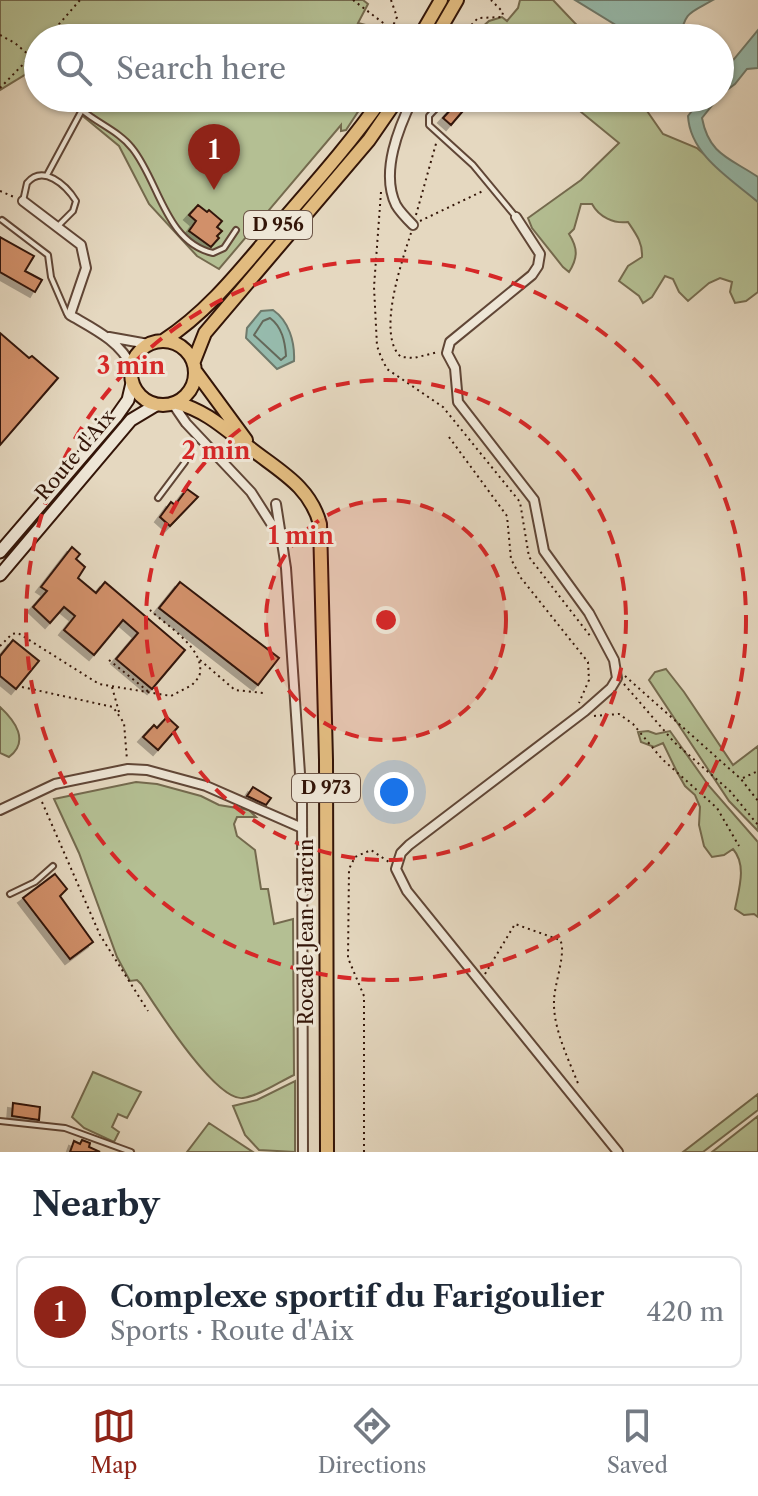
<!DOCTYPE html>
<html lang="en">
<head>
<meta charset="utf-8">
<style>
	body { margin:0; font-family:"Libre Caslon Text",serif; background:#f6f6f7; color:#1f2937 }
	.you { position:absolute; left:394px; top:792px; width:28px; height:28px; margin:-20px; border:6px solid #fff; border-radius:50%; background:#1a73e8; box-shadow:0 0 0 12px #1a73e833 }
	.badge { display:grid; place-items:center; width:52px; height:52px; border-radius:50%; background:#8f2418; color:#fff; font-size:26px; font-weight:700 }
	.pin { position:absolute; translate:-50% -66px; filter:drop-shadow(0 2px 4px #0008) }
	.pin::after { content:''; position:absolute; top:42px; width:28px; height:24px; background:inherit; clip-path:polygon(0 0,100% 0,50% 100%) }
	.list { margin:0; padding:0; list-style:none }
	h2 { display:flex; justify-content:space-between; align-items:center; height:104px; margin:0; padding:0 32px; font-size:34px }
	h2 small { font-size:26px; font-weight:400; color:#747a83 }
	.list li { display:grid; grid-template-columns:52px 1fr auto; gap:24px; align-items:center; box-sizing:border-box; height:112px; margin:0 16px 16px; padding:0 16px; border:2px solid #e0e1e3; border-radius:12px }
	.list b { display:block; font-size:30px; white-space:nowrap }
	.list p { margin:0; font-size:26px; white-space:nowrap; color:#747a83 }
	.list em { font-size:26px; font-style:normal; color:#747a83 }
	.icon { flex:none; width:44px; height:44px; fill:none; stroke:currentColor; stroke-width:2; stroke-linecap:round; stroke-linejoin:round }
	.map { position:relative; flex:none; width:758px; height:1152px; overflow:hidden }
	.search { position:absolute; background:#fff; box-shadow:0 2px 6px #0004; left:24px; right:24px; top:24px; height:88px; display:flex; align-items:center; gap:20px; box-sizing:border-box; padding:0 28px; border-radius:44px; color:#747a83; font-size:30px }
	.sheet { height:232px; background:#fff }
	nav { display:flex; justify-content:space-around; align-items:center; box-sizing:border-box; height:112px; border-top:2px solid #e0e1e3; background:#fff; font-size:22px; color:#747a83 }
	nav a { display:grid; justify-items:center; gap:4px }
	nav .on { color:#8f2418 }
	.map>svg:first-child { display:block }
</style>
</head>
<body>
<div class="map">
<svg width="758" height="1152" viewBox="0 0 758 1152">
	<defs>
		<filter id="shadow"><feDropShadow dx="-5" dy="5" stdDeviation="0" flood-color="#0004"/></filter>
	</defs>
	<rect width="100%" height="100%" fill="#e5d8c0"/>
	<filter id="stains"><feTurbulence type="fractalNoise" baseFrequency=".0025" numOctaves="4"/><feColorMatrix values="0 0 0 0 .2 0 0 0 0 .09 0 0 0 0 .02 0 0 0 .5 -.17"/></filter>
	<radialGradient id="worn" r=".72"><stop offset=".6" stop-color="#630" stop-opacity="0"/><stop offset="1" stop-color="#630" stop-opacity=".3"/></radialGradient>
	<path fill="#b4bf93" stroke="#746a4e" stroke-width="2" d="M0 0H363L368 4 358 23 373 27 382 38H38V80L28 73 0 90Z
		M520 0H553L589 38H470L489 21 502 17 507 21 518 8Z
		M61 98H367L346 130 341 131V125L219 269 197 256 149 204 119 146Z
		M564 98H638L663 134 697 148 758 202V292L746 301 735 303 730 292 732 282 720 278 709 283 688 301 679 292 673 279 665 276 652 297 643 303 639 296 619 281 628 266 642 257C643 243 636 234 628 222 614 224 599 217 592 204H581L574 229 569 234C578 248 578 258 569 272L563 267 532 228 528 218 581 180 619 143Z
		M666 669 684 692 733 765 758 746V831L729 801 649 680 655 672Z
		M0 707C15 721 30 741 9 757L0 753Z
		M648 731 656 734 670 731 709 786 758 842V917L754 914 744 915 735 909C739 889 747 865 733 849L724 855 712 857 704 846 699 825 700 807 695 795 685 786 677 772 663 743 654 747 641 742 638 732Z
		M136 782 157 784 201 796 219 805 249 810 256 817H237L234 824 237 836 255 850 261 889H268L274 924 293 919 294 1075C279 1082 259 1096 243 1098 216 1102 156 1007 141 984L137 980 130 981 117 957 79 853 54 799Z
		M93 1072 141 1092 127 1118 118 1114 112 1127 119 1132 114 1142 84 1128 72 1117Z
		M295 1081V1152L259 1150 245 1135 233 1106 257 1100Z
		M758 1094V1110L703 1152H683Z
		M758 1116V1152H712Z
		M209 1123 253 1152H187Z"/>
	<path fill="#96bbad" stroke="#6e796b" stroke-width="2" d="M575 0H713C690 13 685 11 680 38H637Z
		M758 30V68L747 69 735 84 720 95V76Z
		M702 98H718L702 118C709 155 730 158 758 177V202C731 179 690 155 688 116Z
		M273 310C289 321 295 342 294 361L277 369 246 338 247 328 261 311Z"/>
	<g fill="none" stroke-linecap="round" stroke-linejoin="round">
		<path stroke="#64685a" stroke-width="2" d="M270 318C282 327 285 341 286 356L281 360 254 335 263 321Z"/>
	</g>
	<path fill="#d1906b" stroke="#331508" stroke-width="2" filter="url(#shadow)" d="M445 98H474L451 125 443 118 454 106Z
		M198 205 207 212 209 210 222 221 217 227 222 231 217 236 219 238 211 247 189 231 196 221 189 215Z
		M0 237 34 256 25 271 42 280 35 292 0 272Z
		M0 333 29 358 32 356 58 378 0 445Z
		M187 489 198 497 170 526 160 517 171 502 175 505Z
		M72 547 80 554 76 559 85 567 78 578 96 593 105 582 185 650 152 689 116 659 138 633 123 620 94 655 64 630 75 616 64 607 50 623 33 607 47 591 41 587Z
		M180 582 279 658 258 685 159 608Z
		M13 640 39 661 16 689 0 676V656Z
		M167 717 178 727 158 750 143 737 154 725 157 728Z
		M253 787 271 798 266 805 247 796Z
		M55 874 67 889 60 896 93 942 70 959 23 898Z
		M13 1103 40 1107 39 1120 12 1116Z
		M82 1140 90 1143 89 1147 100 1152H70L74 1141 80 1144Z"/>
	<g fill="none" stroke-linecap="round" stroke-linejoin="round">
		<defs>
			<path id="service" d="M442 102 429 116V125L473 165 516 217
				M47 175 82 110C97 123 120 132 132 148 159 181 165 242 213 253L224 248 236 230
				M23 201 27 183C43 164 66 185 76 201L73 211 58 226
				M2 220 48 255 51 277 67 314
				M158 498 185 462
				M10 894 35 882 53 866
				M0 1121 65 1128 131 1152"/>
			<path id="minor" d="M413 98C399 127 380 172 396 205 400 212 407 219 413 225
				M23 201 81 245 86 268 70 315C94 329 120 341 132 367
				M516 217 540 254 538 266 532 275 450 342 447 353 455 368 458 402 534 500 544 551 589 613 614 660 617 678 611 688 585 711 409 845 401 853 396 869 407 891 618 1152
				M109 337 148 344
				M173 404 186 423 251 492 281 539
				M276 504 286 568 302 803 303 1152
				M0 810 55 784 128 769 147 770 206 786 302 828"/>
			<path id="secondary" d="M0 552 116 417 128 400 132 383
				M0 575 131 420 156 405"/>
			<path id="primary" d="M419 38 441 0
				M435 38 457 0
				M131 373a32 32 0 1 1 64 0a32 32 0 1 1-64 0Z
				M163 341C209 311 241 269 276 228 313 185 350 144 382 98
				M194 361 205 333 369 140 398 98
				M196 372 246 440
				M177 403C207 411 226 430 250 448 279 471 310 486 320 524L326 760 327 1152"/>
		</defs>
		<use href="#service" stroke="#604636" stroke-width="8"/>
		<use href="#minor" stroke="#604636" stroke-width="12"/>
		<use href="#secondary" stroke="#331508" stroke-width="15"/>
		<use href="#primary" stroke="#331508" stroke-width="16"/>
		<path stroke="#331508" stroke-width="2" stroke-dasharray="2 4" stroke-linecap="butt" d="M353 0 403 38
			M391 0 397 17 392 28
			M0 35 15 43 38 63
			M47 38 80 0
			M459 38 478 18 502 17 503 12 491 0
			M0 88 38 49
			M0 191 14 197
			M381 192 374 287 377 346 381 357 387 369 443 407 520 502 529 557 591 637
			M416 215 437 140
			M420 221 483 191
			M411 233C402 261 376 335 401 357L414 358 438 352
			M449 437 507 516 511 559 521 578 588 662 589 680 579 703
			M0 646 12 634 18 633 99 684 171 696 192 685 199 677C208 650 167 626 150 610
			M109 660 150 693
			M200 660 235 690 263 693
			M625 676 741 779 758 801
			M624 684 674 742 730 791 758 825
			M22 687 113 707 124 723 127 760
			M112 687 119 712
			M594 716 619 714 633 724 662 759 717 808 739 846
			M743 778 758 771
			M42 802 100 935 148 1011
			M485 974 515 924 560 940C567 951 554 985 554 1001 553 1029 569 1060 579 1086
			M364 1152V996L348 958 349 869 355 857 371 850 389 862"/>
		<use href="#service" stroke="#eee6d6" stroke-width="4"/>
		<use href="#minor" stroke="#eee6d6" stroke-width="8"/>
		<use href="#secondary" stroke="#eee6d6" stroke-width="11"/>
		<use href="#primary" stroke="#e2bc80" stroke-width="12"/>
	</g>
	<circle cx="386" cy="620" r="120" fill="#d62828" fill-opacity=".12"/>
	<g fill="none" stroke="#d62828" stroke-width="4" stroke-dasharray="14 10">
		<circle cx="386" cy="620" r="120"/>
		<circle cx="386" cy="620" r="240"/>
		<circle cx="386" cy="620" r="360"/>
	</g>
	<g text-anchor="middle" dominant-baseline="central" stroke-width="6" stroke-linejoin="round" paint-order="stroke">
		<g fill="#eee6d6" stroke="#6b5446" stroke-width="2">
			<rect x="244" y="211" width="68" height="28" rx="6"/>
			<rect x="292" y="774" width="68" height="28" rx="6"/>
		</g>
		<g font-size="18" font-weight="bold" fill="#331508">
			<text x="278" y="225">D 956</text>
			<text x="326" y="788">D 973</text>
		</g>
		<g font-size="20" fill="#331508" stroke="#eee6d6">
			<text transform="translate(75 455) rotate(-50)">Route d'Aix</text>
			<text transform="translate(306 932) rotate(-90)">Rocade Jean Garcin</text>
		</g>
	</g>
	<circle cx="386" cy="620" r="12" fill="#d62828" stroke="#eee6d6" stroke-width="4"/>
	<g font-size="24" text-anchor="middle" font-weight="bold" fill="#d62828" stroke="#eee6d6" stroke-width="6" stroke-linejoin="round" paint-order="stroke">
		<text x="131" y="374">3 min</text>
		<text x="216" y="459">2 min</text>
		<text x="301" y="544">1 min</text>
	</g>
	<rect width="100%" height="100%" filter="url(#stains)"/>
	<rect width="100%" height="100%" fill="url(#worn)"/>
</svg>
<div class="you"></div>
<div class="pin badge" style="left:214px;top:190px">1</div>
<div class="search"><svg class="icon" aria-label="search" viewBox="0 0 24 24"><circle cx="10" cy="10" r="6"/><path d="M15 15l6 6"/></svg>Search here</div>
</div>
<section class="sheet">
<h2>Nearby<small></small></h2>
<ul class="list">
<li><span class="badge">1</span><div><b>Complexe sportif du Farigoulier</b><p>Sports · Route d'Aix</p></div><em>420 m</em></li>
</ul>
</section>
<nav>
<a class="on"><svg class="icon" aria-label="map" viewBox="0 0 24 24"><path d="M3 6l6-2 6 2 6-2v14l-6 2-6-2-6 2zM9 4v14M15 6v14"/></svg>Map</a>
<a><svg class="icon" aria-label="directions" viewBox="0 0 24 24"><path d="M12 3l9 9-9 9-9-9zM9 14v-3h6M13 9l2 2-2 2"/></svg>Directions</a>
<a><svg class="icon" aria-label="saved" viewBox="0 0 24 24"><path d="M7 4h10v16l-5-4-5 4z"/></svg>Saved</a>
</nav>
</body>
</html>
